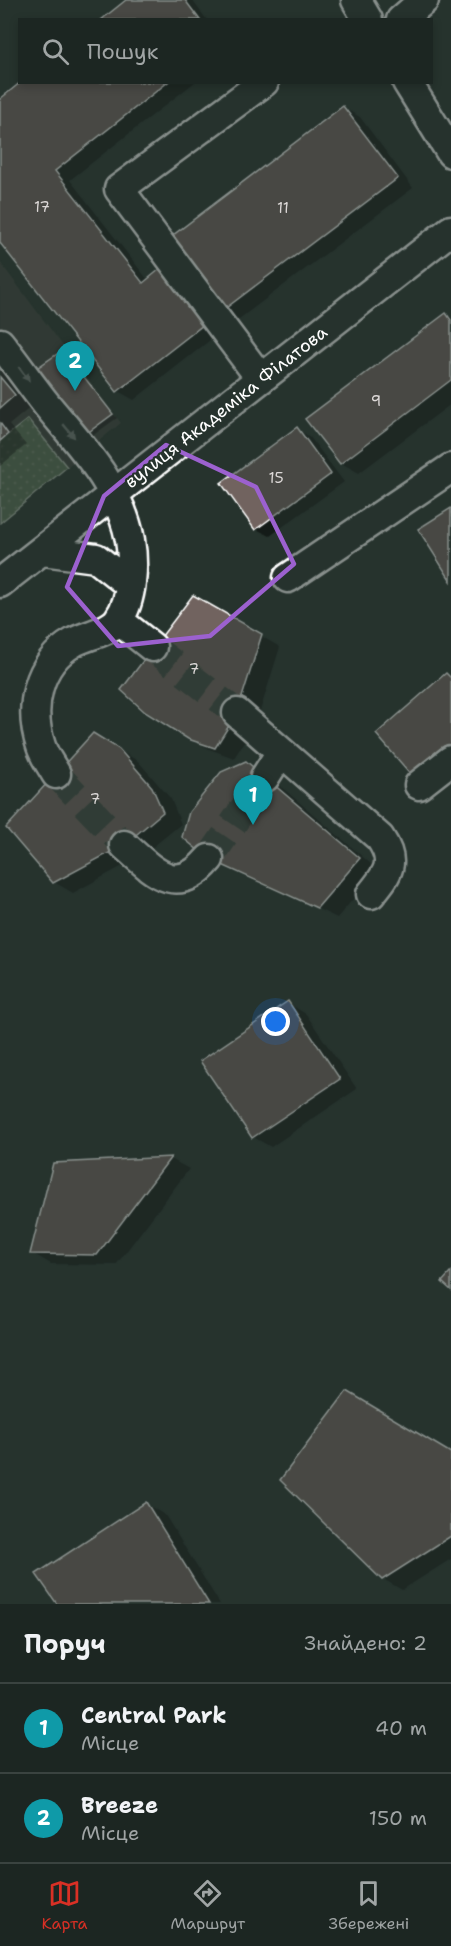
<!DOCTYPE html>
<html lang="uk">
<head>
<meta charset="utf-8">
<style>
	body { margin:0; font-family:"Shantell Sans",sans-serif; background:#29322f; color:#f1f3f6 }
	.you { position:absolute; left:276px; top:1022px; width:21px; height:21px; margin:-15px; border:4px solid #fff; border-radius:50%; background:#1a73e8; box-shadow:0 0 0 9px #1a73e833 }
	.badge { display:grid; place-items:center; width:39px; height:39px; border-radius:50%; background:#d93025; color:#fff; font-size:20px; font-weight:700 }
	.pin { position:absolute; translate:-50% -50px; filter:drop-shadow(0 2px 3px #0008) }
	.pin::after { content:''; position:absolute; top:32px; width:21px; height:18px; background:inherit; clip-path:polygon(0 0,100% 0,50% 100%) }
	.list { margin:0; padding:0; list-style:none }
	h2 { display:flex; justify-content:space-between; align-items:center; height:78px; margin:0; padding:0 24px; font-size:26px }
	h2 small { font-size:20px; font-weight:400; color:#a0a5a5 }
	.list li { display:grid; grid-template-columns:39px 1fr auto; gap:18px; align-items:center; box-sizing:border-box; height:90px; padding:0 24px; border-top:2px solid #3a4340 }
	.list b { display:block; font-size:22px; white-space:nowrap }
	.list p { margin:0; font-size:20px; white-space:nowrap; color:#a0a5a5 }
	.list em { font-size:20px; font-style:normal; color:#a0a5a5 }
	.icon { flex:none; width:33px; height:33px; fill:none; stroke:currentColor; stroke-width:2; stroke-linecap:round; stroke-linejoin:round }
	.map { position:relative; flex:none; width:451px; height:1604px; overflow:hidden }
	.search { position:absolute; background:#1c2622; box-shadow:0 3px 9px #0003; left:18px; right:18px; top:18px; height:66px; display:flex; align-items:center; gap:15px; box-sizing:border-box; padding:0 21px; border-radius:0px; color:#a0a5a5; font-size:22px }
	.sheet { height:258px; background:#1c2622 }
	nav { display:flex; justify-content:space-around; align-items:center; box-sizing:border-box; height:84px; border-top:2px solid #3a4340; background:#1c2622; font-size:16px; color:#a0a5a5 }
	nav a { display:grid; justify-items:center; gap:3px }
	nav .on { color:#d93025 }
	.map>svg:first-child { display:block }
</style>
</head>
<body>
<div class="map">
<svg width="451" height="1604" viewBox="0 0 451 1604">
	<defs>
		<pattern id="grass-dots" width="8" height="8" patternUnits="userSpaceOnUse" patternTransform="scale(1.5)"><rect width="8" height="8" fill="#597055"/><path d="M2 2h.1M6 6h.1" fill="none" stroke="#72856e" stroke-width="1.8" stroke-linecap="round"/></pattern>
	</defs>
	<rect width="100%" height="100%" fill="#26332d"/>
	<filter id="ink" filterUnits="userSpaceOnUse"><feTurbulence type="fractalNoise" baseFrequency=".0167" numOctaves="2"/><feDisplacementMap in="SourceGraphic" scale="12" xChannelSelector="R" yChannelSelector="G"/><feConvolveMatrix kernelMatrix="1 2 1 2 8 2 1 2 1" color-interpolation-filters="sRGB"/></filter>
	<g filter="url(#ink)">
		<path fill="#3c423c" d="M0 262 121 423 67 467 28 419 0 442Z"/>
		<path fill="url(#grass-dots)" stroke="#acb8aa" stroke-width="1.5" d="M28 419 67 467 0 523V441Z"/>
		<path fill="#0007" d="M129 0H192L207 20H104Z
			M23 82H195L70 180 148 280 223 330 134 400 118 391 0 240V101Z
			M344 108 360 117 413 188 239 319 223 310Z
			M446 314 451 317V404L359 473 341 463Z
			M63 352 117 418 92 436 87 433Z
			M0 367 32 406 9 425 26 445 0 466Z
			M297 429 310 437 344 482 270 536 256 529Z
			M193 597 280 647 256 724 234 758 209 749 189 738Z
			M93 735 138 761 171 799 181 824 143 855 73 893 54 882Z
			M245 762 265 773 378 870 337 918 210 857Z
			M288 1003 306 1014 357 1089 271 1147 253 1137Z
			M171 1159 189 1169 116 1265 51 1264 32 1253 54 1164Z
			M451 1454V1559L402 1590 383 1579Z
			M146 1504 165 1515 220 1604H59Z"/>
		<path fill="#71645e" stroke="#fff" stroke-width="1.5" d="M126 0H185L200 20H101Z
			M21 82H168L55 171 143 283 165 265 208 321 117 392 0 243V99Z
			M343 106 398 178 222 311 168 239Z
			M446 313 451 320V380L340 464 305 419Z
			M63 350 113 414 86 434 37 368Z
			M0 377 15 395 0 408Z
			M0 423 8 434 0 441Z
			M297 427 331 474 255 530 221 483Z
			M451 508V581L418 529Z
			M193 595 262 634 237 713 215 748 188 739 145 712 121 690Z
			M446 673 451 678V747L414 778 376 734Z
			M93 733 119 749 152 787 163 812 124 845 53 883 6 828Z
			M246 761 360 858 317 908 209 859 182 837 189 812 221 772Z
			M288 1001 340 1079 252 1138 200 1061Z
			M171 1157 97 1255 30 1254 53 1163Z
			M451 1272V1290L442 1282Z
			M347 1391 451 1453V1536L382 1580 280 1480Z
			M146 1502 209 1604H57L36 1574Z"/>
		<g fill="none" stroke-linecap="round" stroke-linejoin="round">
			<path stroke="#3c4742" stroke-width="28" stroke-dasharray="28 14" stroke-linecap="butt" d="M152 647 237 713
				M56 774 124 845
				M209 859 265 777"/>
			<defs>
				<path id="minor" d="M356 0 368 20
					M401 20 424 0
					M407 82 451 153
					M0 343C16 363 31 385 47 405 80 445 120 486 130 540 134 563 133 600 118 620 109 632 87 635 74 642 37 663 28 708 41 746 44 756 51 765 56 774
					M261 379 119 189 264 82
					M43 551 96 558 130 585
					M288 578 451 468
					M0 583 451 230
					M118 620 152 647
					M237 713 380 838C397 863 388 873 371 894
					M265 777 281 752
					M419 785 451 760
					M124 845C153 871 176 898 209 859"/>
			</defs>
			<use href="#minor" stroke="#fff" stroke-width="33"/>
			<use href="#minor" stroke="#26332d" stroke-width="28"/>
		</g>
		<defs><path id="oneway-solid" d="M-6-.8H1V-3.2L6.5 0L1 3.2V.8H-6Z" transform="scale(1.5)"/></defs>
		<g fill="#727a76">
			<use href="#oneway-solid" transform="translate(24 374) rotate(53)"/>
			<use href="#oneway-solid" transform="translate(69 431) rotate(50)"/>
		</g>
	</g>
	<path d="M0 0H451V1604H0ZM166 445 256 487 294 564 210 636 118 646 67 587 104 496Z" fill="#26332d" fill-opacity=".55" fill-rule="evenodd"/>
	<path fill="none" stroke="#9c61cf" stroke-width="4.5" stroke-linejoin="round" d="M166 445 256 487 294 564 210 636 118 646 67 587 104 496Z"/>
	<g text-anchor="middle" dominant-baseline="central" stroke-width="4.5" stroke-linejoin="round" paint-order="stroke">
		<g font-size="15" fill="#dcd8d7">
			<text x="42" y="207">17</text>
			<text x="283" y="208">11</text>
			<text x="376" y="401">9</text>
			<text x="276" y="478">15</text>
			<text x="194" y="669">7</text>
			<text x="95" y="799">7</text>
		</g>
		<g font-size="18" fill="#fff" stroke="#26332d">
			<text transform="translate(226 407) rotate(-38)">вулиця Академіка Філатова</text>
		</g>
	</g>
</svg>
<div class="you"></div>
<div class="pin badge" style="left:253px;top:825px;background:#0f9aa8">1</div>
<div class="pin badge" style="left:75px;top:391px;background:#0f9aa8">2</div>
<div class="search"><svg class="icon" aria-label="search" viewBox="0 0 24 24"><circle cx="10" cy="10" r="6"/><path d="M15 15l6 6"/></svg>Пошук</div>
</div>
<section class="sheet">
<h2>Поруч<small>Знайдено: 2</small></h2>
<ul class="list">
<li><span class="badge" style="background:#0f9aa8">1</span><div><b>Central Park</b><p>Місце</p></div><em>40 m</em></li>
<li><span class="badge" style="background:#0f9aa8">2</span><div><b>Breeze</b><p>Місце</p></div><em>150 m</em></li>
</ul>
</section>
<nav>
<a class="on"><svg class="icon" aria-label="map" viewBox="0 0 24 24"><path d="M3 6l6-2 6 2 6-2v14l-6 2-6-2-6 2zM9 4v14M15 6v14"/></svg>Карта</a>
<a><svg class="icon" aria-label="directions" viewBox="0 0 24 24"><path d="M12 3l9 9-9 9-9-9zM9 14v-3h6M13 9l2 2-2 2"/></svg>Маршрут</a>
<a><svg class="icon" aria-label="saved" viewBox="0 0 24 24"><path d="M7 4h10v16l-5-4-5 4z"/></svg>Збережені</a>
</nav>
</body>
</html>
